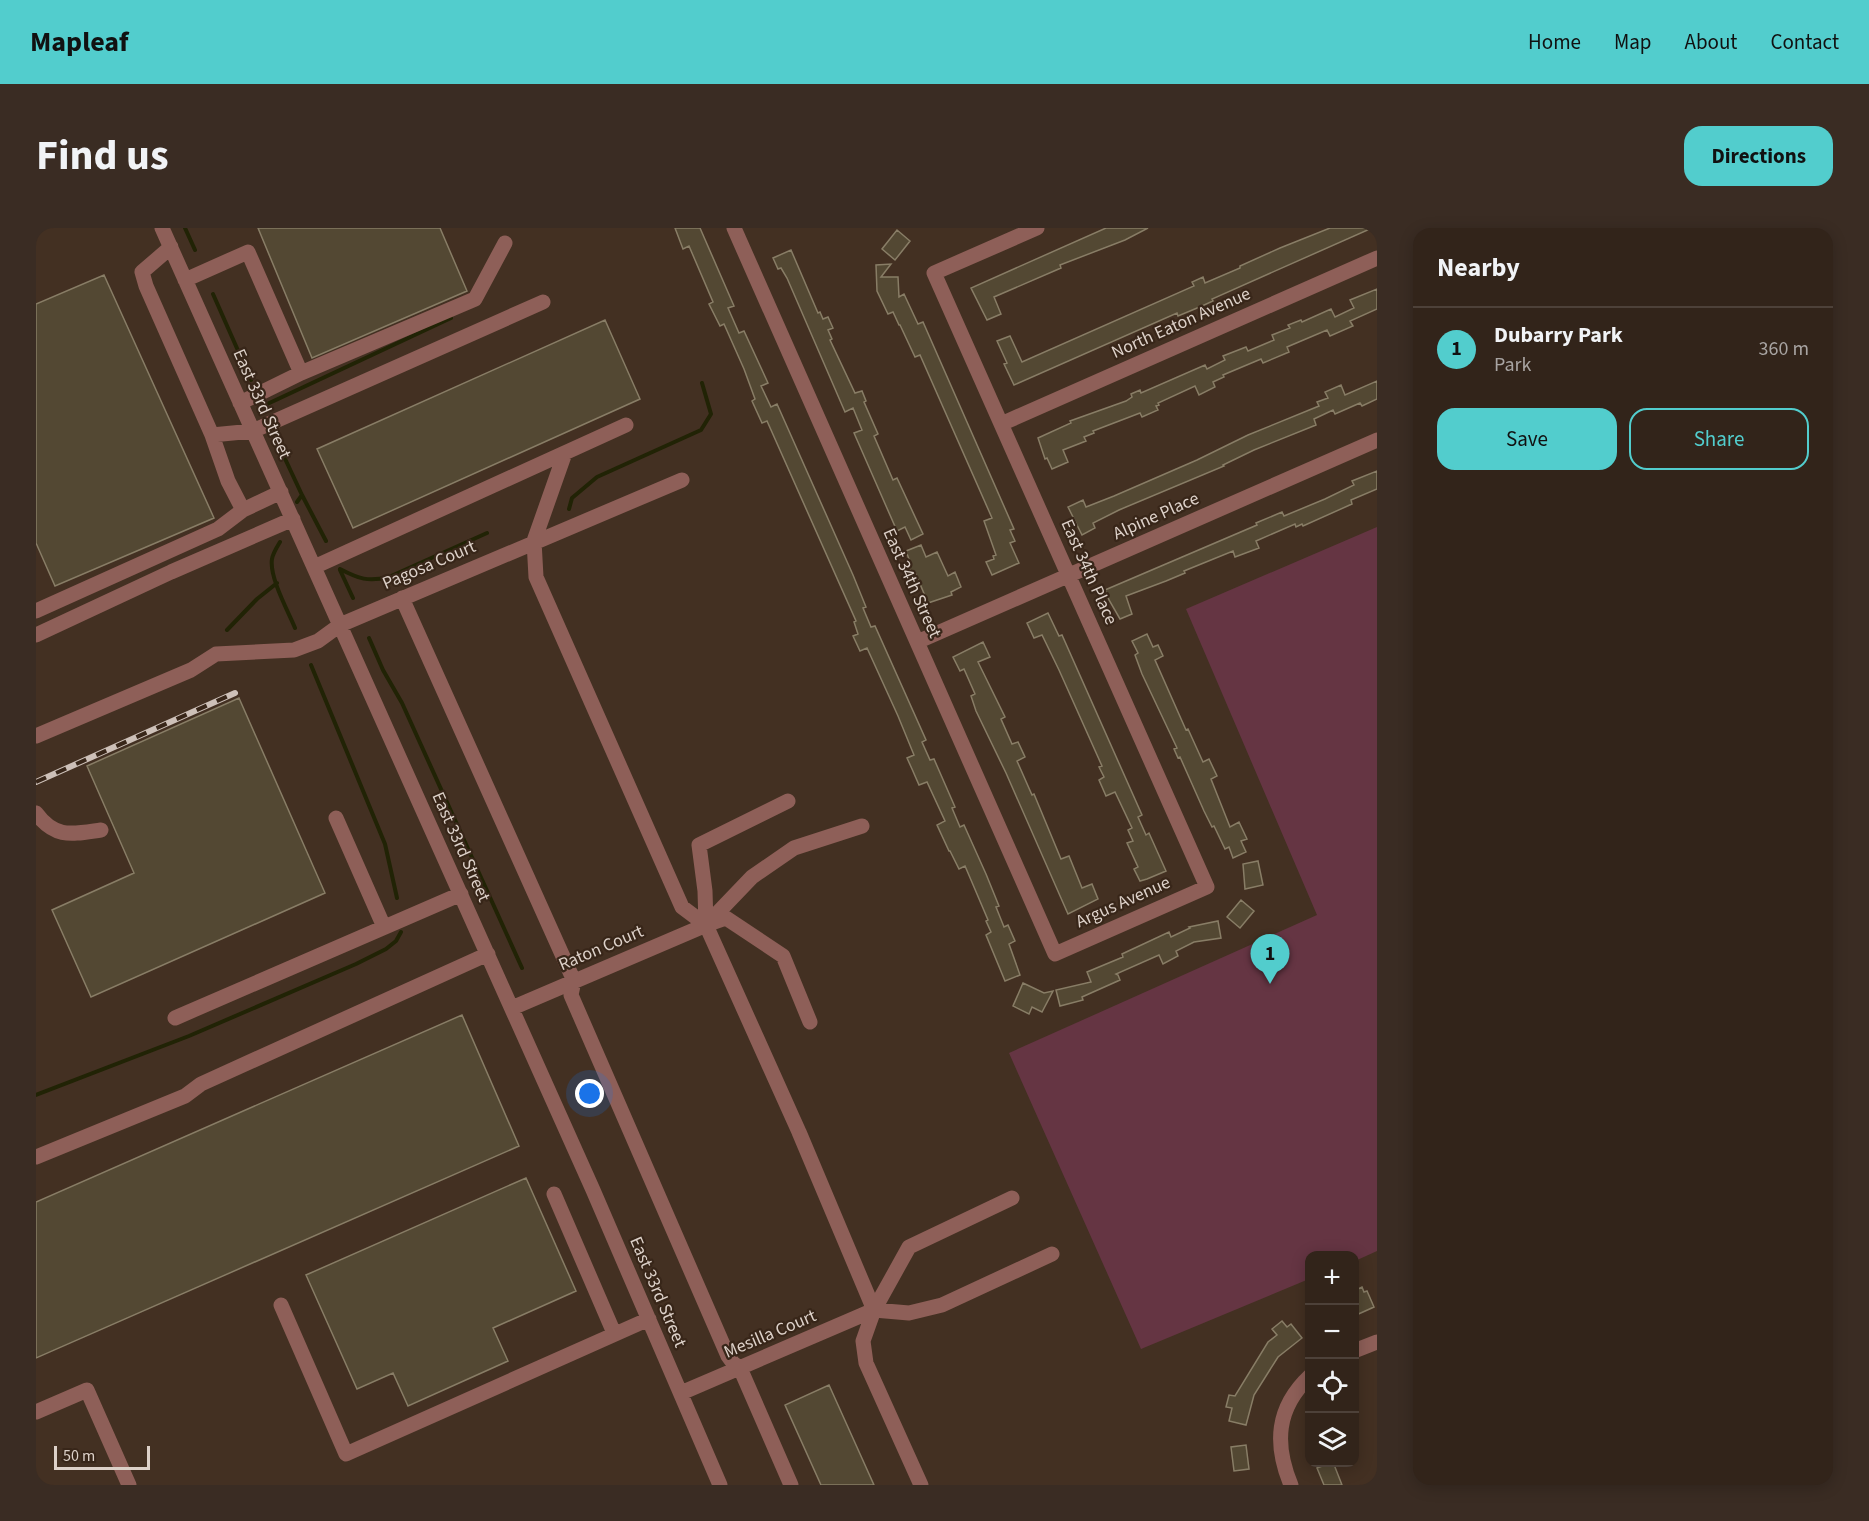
<!DOCTYPE html>
<html lang="en">
<head>
<meta charset="utf-8">
<style>
	body { margin:0; font-family:"Source Sans 3",sans-serif; background:#3a2c23; color:#f1f3f6 }
	.controls { position:absolute; right:18px; bottom:18px; display:grid; overflow:hidden; border-radius:12px; box-shadow:0 3px 15px #0003 }
	.controls button { width:54px; height:54px; display:grid; place-items:center; padding:0; border:0; border-bottom:2px solid #4d4139; background:#32241a; color:#f1f3f6; font:30px sans-serif }
	.scale { position:absolute; left:18px; bottom:15px; width:96px; box-sizing:border-box; padding-left:6px; border:3px solid #ddd1c9; border-top:0; font-size:16px; line-height:21px; white-space:nowrap; color:#ddd1c9; -webkit-text-stroke:4px #382619; paint-order:stroke }
	.you { position:absolute; left:554px; top:866px; width:21px; height:21px; margin:-15px; border:4px solid #fff; border-radius:50%; background:#1a73e8; box-shadow:0 0 0 9px #1a73e833 }
	.badge { display:grid; place-items:center; width:39px; height:39px; border-radius:50%; background:#52cdcd; color:#111; font-size:20px; font-weight:700 }
	.pin { position:absolute; translate:-50% -50px; filter:drop-shadow(0 2px 3px #0008) }
	.pin::after { content:''; position:absolute; top:32px; width:21px; height:18px; background:inherit; clip-path:polygon(0 0,100% 0,50% 100%) }
	.list { margin:0; padding:0; list-style:none }
	h2 { display:flex; justify-content:space-between; align-items:center; height:78px; margin:0; padding:0 24px; font-size:26px }
	h2 small { font-size:20px; font-weight:400; color:#a8a4a2 }
	.list li { display:grid; grid-template-columns:39px 1fr auto; gap:18px; align-items:center; box-sizing:border-box; height:84px; padding:0 24px; border-top:2px solid #4d4139 }
	.list b { display:block; font-size:22px; white-space:nowrap }
	.list p { margin:0; font-size:20px; white-space:nowrap; color:#a8a4a2 }
	.list em { font-size:20px; font-style:normal; color:#a8a4a2 }
	.actions { display:flex; gap:12px; padding:18px 24px }
	.actions a { flex:1; padding:14px 0; border:2px solid #52cdcd; border-radius:18px; text-align:center; font-size:21px; color:#52cdcd }
	.actions .main { background:#52cdcd; color:#111 }
	.icon { flex:none; width:33px; height:33px; fill:none; stroke:currentColor; stroke-width:2; stroke-linecap:round; stroke-linejoin:round }
	.map { position:relative; flex:none; width:1341px; height:1257px; overflow:hidden; border-radius:18px }
	header { display:flex; align-items:center; gap:36px; box-sizing:border-box; height:84px; padding:0 30px; background:#52cdcd; color:#111 }
	header strong { font-size:28px }
	nav { display:flex; gap:33px; margin-inline-start:auto; font-size:21px }
	.intro { display:flex; align-items:center; justify-content:space-between; box-sizing:border-box; height:144px; padding:0 36px }
	h1 { margin:0; font-size:42px }
	.button { padding:15px 27px; border-radius:18px; background:#52cdcd; color:#111; font-size:21px; font-weight:700 }
	main { display:flex; gap:36px; padding:0 36px }
	aside { flex:1; background:#32241a; border-radius:18px; box-shadow:0 3px 15px #0003 }
	.map>svg:first-child { display:block }
</style>
</head>
<body>
<header>
<strong>Mapleaf</strong>
<nav><a>Home</a><a>Map</a><a>About</a><a>Contact</a></nav>
</header>
<div class="intro"><h1>Find us</h1><a class="button">Directions</a></div>
<main>
<div class="map">
<svg width="1341" height="1257" viewBox="0 0 1341 1257">
	<rect width="100%" height="100%" fill="#433022"/>
	<path fill="#653543" d="M1341 299V1023L1319 1033 1318 1028H1274L1273 1051 1105 1121 973 825 1281 687 1150 381Z"/>
	<g fill="none" stroke-linecap="round" stroke-linejoin="round">
		<path stroke="#212305" stroke-width="4" d="M149 0 159 22
			M177 66 215 152
			M227 178 415 90
			M237 205 266 267 261 274
			M266 267 290 313
			M533 281 536 270 561 249 665 202 675 186 666 155
			M244 314C241 319 237 325 236 331 233 349 252 383 259 400
			M304 341C323 351 332 354 353 349L451 305
			M304 342 317 370
			M191 402 221 371 241 355
			M333 410 347 442 366 475 486 740
			M275 437 349 616 361 670
			M0 867 153 808 320 736 350 721 360 713 365 704"/>
	</g>
	<path fill="#534833" stroke="#887d66" stroke-width="1.5" d="M222 0H404L431 63 276 130Z
		M639 0H664L698 78 692 80 703 105 708 103 732 155 725 158 735 179 741 176 817 347 830 379 827 380 835 399 839 398 890 512 886 514 894 532 898 531 919 579 916 580 924 599 928 597 950 646 963 678 960 679 968 699 972 697 979 713 973 716 984 747 969 753 950 707 955 704 950 693 952 692 935 652 929 638 923 641 914 623H913L901 597 909 593 891 554 883 557 876 541 871 530 878 527 862 488 831 420 824 423 817 408 822 406 818 394 820 393 731 193 726 195 716 173 719 171 708 141 688 96 684 98 673 76 677 74 653 18 647 21Z
		M1070 0H1112L1089 12 1024 37 1025 40 958 69 965 86 951 92 935 60Z
		M1294 0H1336L1176 71 1177 73 1166 78 1142 88 1141 85 978 157 968 136 971 135 961 113 974 108 986 134 1158 58 1156 54 1167 49 1169 55 1204 40V38L1244 20Z
		M861 2 874 13 859 32 846 21Z
		M755 22 782 85 784 84 787 91 792 89 797 100 792 102 796 111 794 112 819 165 826 163 830 173 828 174 842 206 838 208 857 252 861 250 887 306 875 312 869 299 861 303 818 205 826 202 817 180 809 184 751 50 745 40 742 41 737 30Z
		M855 36 845 49H862L863 69 868 66 882 96 887 94 978 301 974 302 979 313 974 315 983 335 956 347 950 334 958 331 957 328 960 327 948 293 956 290 884 127 879 129 864 97H863L857 84 852 86 841 63 840 37Z
		M68 47 178 290 19 358 0 315V76Z
		M1341 61V81L1314 93 1317 98 1294 108 1291 102 1251 119 1253 124 1227 135 1225 131 1187 147 1188 149 1177 154 1179 159 1163 167 1159 158 1122 175 1123 177 1120 178 1122 182 1106 189 1104 185 1057 203 1058 205 1048 209 1050 213 1027 222 1032 234 1016 241 1011 230 1009 231 1002 210 1035 195 1034 193 1090 173 1096 169 1095 166 1104 162 1105 165 1169 137 1171 141 1189 132 1187 128 1210 119 1212 123 1238 112 1236 107 1254 100 1252 97 1265 92 1266 94 1295 81 1299 89 1318 80 1314 72Z
		M569 92 604 171 317 300 281 221Z
		M1341 153V171L1326 178 1324 175 1299 186 1297 182 1278 191 1280 197 1218 222 1187 237 1188 238 1083 282 1057 295 1059 300 1046 307 1032 279 1047 272 1050 279 1078 268 1161 232 1212 207 1283 178 1281 174 1292 170 1289 164 1305 157 1309 167Z
		M1341 243V261L1315 272 1316 276 1267 298 1266 296 1260 299 1259 296 1220 313 1223 320 1199 329 1197 323 1148 343 1149 345 1130 353 1090 368 1096 386 1084 391 1073 372 1069 362 1221 297 1220 295 1246 284 1248 288 1289 271 1318 257 1316 253Z
		M885 317 890 329 901 324 912 348 919 344 925 359 915 364 916 367 892 375 879 344 876 345 871 335 874 334 870 323Z
		M1012 385 1023 408 1026 407 1106 587 1102 589 1110 607 1113 605 1130 643 1111 651 1104 653 1098 641 1102 639 1091 615 1097 613 1092 602 1096 600 1079 564 1070 568 1063 552 1068 549 1063 539 1066 538 1023 442 1006 407 998 410 991 395Z
		M1111 406 1117 419 1122 417 1127 428 1119 432 1150 502 1152 501 1167 534 1173 531 1181 548 1175 551 1194 599 1203 594 1211 611 1205 613 1210 624 1197 630 1193 619 1189 621 1178 598 1176 599 1168 583 1144 529 1142 530 1138 521 1141 520 1106 446 1099 427 1102 425 1096 413Z
		M947 414 954 429 942 434 969 489 965 491 976 516 982 514 989 529 981 533 996 567 998 566 1025 631 1033 628 1046 660 1056 656 1062 671 1032 686 970 545 940 483 935 468 939 466 928 441 924 443 917 429Z
		M203 470 289 665 55 769 16 682 98 645 51 538Z
		M1222 633 1227 657 1209 661 1207 636Z
		M1205 672 1218 683 1204 700 1191 689Z
		M1182 693 1185 710 1158 714 1140 723 1142 728 1127 736 1123 727 1080 746 1082 747 1084 752 1046 769 1047 772 1024 778 1020 762 1055 754 1051 744 1087 729 1086 726 1133 704 1135 709 1154 700 1153 699Z
		M987 755 1008 765 1017 763 1006 784 996 779 993 786 977 778Z
		M426 787 483 918 0 1130V974Z
		M490 950 540 1063 457 1100 472 1133 372 1178 357 1145 321 1161 270 1047Z
		M1326 1059 1328 1064 1331 1063 1338 1079 1318 1088V1063Z
		M1246 1093 1251 1099 1255 1096 1266 1110 1242 1129 1218 1167 1210 1197 1193 1193 1196 1180 1190 1179 1193 1167 1199 1168 1232 1114 1241 1107 1236 1101Z
		M793 1157 838 1257H785L749 1177Z
		M1210 1217 1213 1241 1198 1243 1195 1219Z
		M1297 1234 1306 1257H1288L1281 1240Z"/>
	<g fill="none" stroke-linecap="round" stroke-linejoin="round">
		<path stroke="#8e5f58" stroke-width="15" d="M126 0 557 962 684 1257
			M698 0 1019 726 1171 659 898 45 1001 0
			M135 19 106 44 110 58 176 207 192 253 207 282 245 264
			M149 52 212 24 265 145
			M204 175 265 145 439 71 469 15
			M965 196 1341 30
			M176 207 217 203 507 74
			M529 225 498 313 500 349 646 679 670 697
			M278 339 590 197
			M366 370 538 753 535 767 692 1128 697 1135 704 1140 755 1257
			M0 383 182 301 207 282
			M0 407 135 344 257 291
			M881 414 1341 212
			M0 508 155 442 180 426 258 422 282 413 304 397 646 252
			M0 585C19 611 36 606 65 602
			M300 590 348 699
			M670 697 669 663 663 617 752 573
			M476 780 670 697 716 649 758 620 826 598
			M139 790 425 666
			M774 794 747 728 690 690 670 697 763 904 838 1082
			M0 929 149 868 165 856 452 726
			M518 966 578 1105
			M245 1077 310 1226 613 1091
			M1318 1123 1341 1114
			M645 1165 838 1082 873 1085 906 1077 1016 1026
			M0 1184 51 1162 93 1257
			M885 1257 830 1135 827 1113 838 1082 873 1019 976 970
			M1255 1257C1238 1216 1240 1180 1274 1148"/>
		<defs>
			<path id="rail" d="M0 554 199 465"/>
		</defs>
		<use href="#rail" stroke="#cdc0b8" stroke-width="6"/>
		<use href="#rail" stroke="#382619" stroke-width="4" stroke-dasharray="11" stroke-linecap="butt"/>
	</g>
	<g text-anchor="middle" dominant-baseline="central" stroke-width="4.5" stroke-linejoin="round" paint-order="stroke">
		<g font-size="18" fill="#ddd1c9" stroke="#382619">
			<text transform="translate(1145 95) rotate(-24)">North Eaton Avenue</text>
			<text transform="translate(226 176) rotate(66)">East 33rd Street</text>
			<text transform="translate(1120 288) rotate(-24)">Alpine Place</text>
			<text transform="translate(393 337) rotate(-23)">Pagosa Court</text>
			<text transform="translate(1053 344) rotate(66)">East 34th Place</text>
			<text transform="translate(876 355) rotate(66)">East 34th Street</text>
			<text transform="translate(425 619) rotate(66)">East 33rd Street</text>
			<text transform="translate(1087 674) rotate(-24)">Argus Avenue</text>
			<text transform="translate(565 720) rotate(-23)">Raton Court</text>
			<text transform="translate(622 1064) rotate(67)">East 33rd Street</text>
			<text transform="translate(734 1106) rotate(-23)">Mesilla Court</text>
		</g>
	</g>
</svg>
<div class="controls">
<button>+</button>
<button>−</button>
<button><svg class="icon" aria-label="locate" viewBox="0 0 24 24"><circle cx="12" cy="12" r="6"/><path d="M12 2v4M12 18v4M2 12h4M18 12h4"/></svg></button>
<button><svg class="icon" aria-label="layers" viewBox="0 0 24 24"><path d="M12 4l9 5-9 5-9-5zM3 14l9 5 9-5"/></svg></button>
</div>
<div class="scale">50 m</div>
<div class="you"></div>
<div class="pin badge" style="left:1234px;top:756px">1</div>
</div>
<aside>
<h2>Nearby<small></small></h2>
<ul class="list">
<li><span class="badge">1</span><div><b>Dubarry Park</b><p>Park</p></div><em>360 m</em></li>
</ul>
<div class="actions"><a class="main">Save</a><a>Share</a></div>
</aside>
</main>
</body>
</html>
